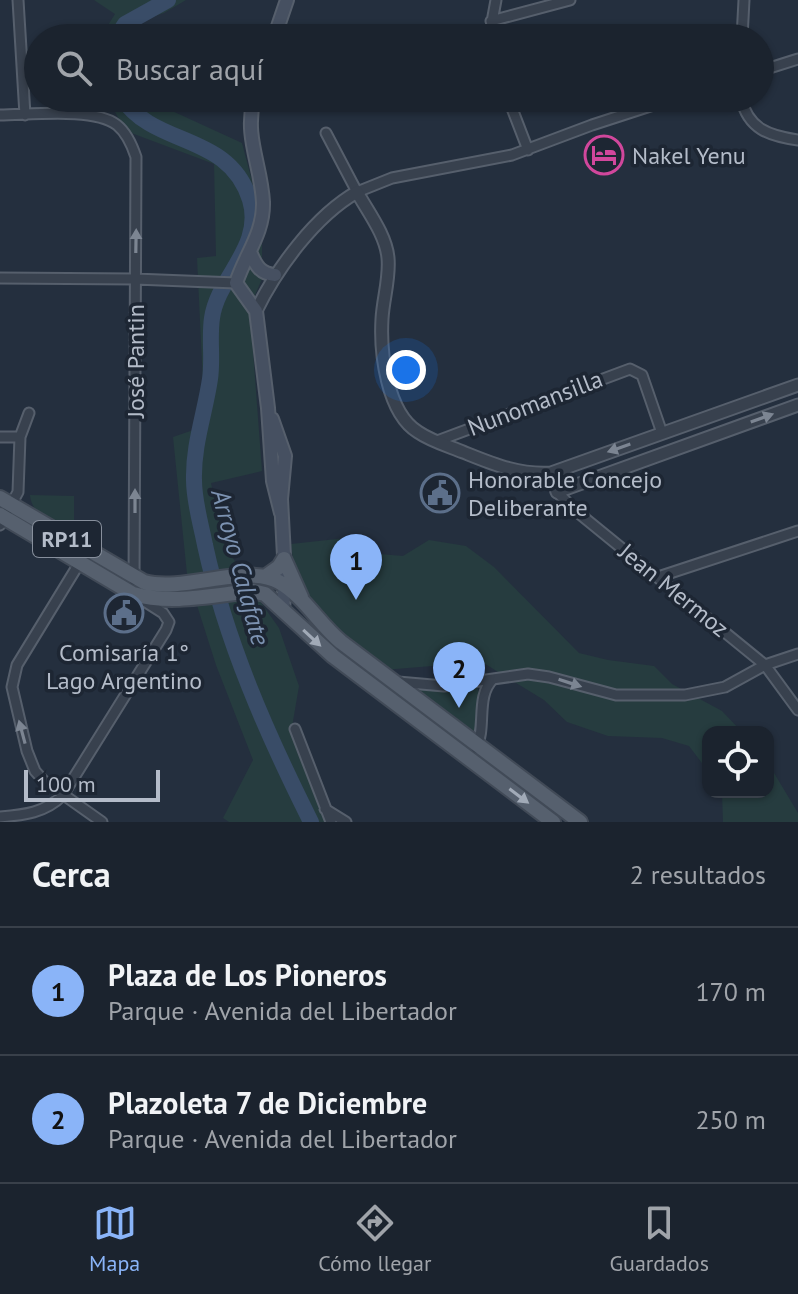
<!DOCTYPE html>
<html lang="es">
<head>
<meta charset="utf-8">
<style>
	body { margin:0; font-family:"PT Sans",sans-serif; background:#282f3a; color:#f1f3f6 }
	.controls { position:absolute; right:24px; bottom:24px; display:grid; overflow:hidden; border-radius:16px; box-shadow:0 2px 6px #0004 }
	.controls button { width:72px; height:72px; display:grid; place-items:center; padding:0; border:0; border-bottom:2px solid #39404a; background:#1b232e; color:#f1f3f6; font:40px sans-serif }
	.scale { position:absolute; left:24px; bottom:20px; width:136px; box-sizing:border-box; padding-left:8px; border:4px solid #b4bcc9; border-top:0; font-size:22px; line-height:28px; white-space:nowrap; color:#b4bcc9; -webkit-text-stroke:6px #1d2633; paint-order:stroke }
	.you { position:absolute; left:406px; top:370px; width:28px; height:28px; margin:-20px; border:6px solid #fff; border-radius:50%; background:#1a73e8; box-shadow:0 0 0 12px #1a73e833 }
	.badge { display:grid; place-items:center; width:52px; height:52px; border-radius:50%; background:#8ab4f8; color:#111; font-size:26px; font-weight:700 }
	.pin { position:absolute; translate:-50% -66px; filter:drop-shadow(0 2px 4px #0008) }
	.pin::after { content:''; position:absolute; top:42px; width:28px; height:24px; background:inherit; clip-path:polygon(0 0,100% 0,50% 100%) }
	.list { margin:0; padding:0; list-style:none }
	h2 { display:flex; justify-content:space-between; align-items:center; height:104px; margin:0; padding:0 32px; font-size:34px }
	h2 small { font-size:26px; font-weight:400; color:#a0a4aa }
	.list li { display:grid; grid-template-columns:52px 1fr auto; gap:24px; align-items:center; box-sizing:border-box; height:128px; padding:0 32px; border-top:2px solid #39404a }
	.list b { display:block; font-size:30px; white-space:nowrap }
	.list p { margin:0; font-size:26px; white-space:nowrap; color:#a0a4aa }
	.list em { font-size:26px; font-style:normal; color:#a0a4aa }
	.icon { flex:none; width:44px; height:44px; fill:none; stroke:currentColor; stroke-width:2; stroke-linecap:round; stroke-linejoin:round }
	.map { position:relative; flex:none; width:798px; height:822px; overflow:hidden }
	.search { position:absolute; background:#1b232e; box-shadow:0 2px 6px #0004; left:24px; right:24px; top:24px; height:88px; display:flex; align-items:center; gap:20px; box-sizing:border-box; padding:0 28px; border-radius:44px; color:#a0a4aa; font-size:30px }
	.sheet { height:360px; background:#1b232e }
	nav { display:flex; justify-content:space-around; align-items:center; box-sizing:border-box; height:112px; border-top:2px solid #39404a; background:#1b232e; font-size:22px; color:#a0a4aa }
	nav a { display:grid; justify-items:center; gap:4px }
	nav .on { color:#8ab4f8 }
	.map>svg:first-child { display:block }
</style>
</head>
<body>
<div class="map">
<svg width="798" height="822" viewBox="0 0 798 822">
	<rect width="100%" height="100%" fill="#242f3e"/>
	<path fill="#263c3f" d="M94 0H186L164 13 134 23 133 38H100L115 14Z
		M111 98H144L242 143 262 219V279L255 295 252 338 262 471 211 483 224 543 252 590 279 628 299 686 292 727 324 811 342 822H229L223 818 253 760 216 665 187 574 173 437 205 426 197 258 216 256 214 164 126 131 115 112Z
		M30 495 74 496V534C58 525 31 516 30 495Z
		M355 537 368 553 403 556 429 540 466 546 494 567 579 653 608 660 654 666 672 684 722 711 742 732H708V771L689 746 662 738 608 736 567 722 544 700 482 662 383 670 314 613 293 561 291 544Z
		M471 686 477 687C483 699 483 724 475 735L411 688 439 690Z
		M768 763 798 813V822H723L722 792H768Z"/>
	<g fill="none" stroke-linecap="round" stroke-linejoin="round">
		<path stroke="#394c67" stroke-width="16" d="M116 38 125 24 168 0
			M122 98C155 148 229 132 250 200 264 247 218 276 212 318 209 338 213 359 210 379 205 413 193 445 194 480 194 502 201 524 205 545 226 642 267 734 311 822"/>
		<defs>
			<path id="minor" d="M18 0 25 115
				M491 21 570 0
				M489 38 496 0
				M742 38 744 0
				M760 71 798 59
				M508 98 528 150
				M741 98C748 129 769 136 798 140
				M0 115C29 115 94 107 117 125 127 133 132 145 136 157L134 580
				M326 133 357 192 392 178 512 155 592 125 675 98
				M0 278 135 279 236 283
				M0 437H20
				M437 441 630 369 642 375 662 433
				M557 492 576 511 765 665 798 710
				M0 525 18 492 20 437 29 413
				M80 562 17 665 12 687 27 751 35 771 44 781 102 822
				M658 577 798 531
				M398 682 444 686 528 674 549 677 616 695H685L725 687 765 665 798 654
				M295 729 331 822
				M476 748C487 727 475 697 493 679
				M325 809 346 822
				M0 817C24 815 45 813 63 795L166 630 169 622 163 613 141 599"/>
			<path id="tertiary" d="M256 311C277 268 315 216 357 192 368 212 386 235 388 258 390 278 383 299 382 319 380 353 387 413 418 432 431 441 448 446 463 452 493 464 518 475 551 473L798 385
				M551 473 557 492 798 405"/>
			<path id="secondary" d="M274 38 287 0
				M254 98C244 137 261 164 263 202 264 233 245 255 236 283L256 311 268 408 273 481 281 513
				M251 254C256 266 261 274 275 275
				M272 419 285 456 281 499 285 575 283 611"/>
			<path id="primary" d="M0 498 144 582C185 593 246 563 279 582 304 596 319 624 341 642L580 822
				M0 515 133 594C171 605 213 595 252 591L265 594 333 656 553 822
				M265 577 279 567 284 559 301 597"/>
		</defs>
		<use href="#minor" stroke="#565f6c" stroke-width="13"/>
		<use href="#tertiary" stroke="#565f6c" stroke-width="15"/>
		<use href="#secondary" stroke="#565f6c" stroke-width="16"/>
		<use href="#primary" stroke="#414a57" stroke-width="18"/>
		<use href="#minor" stroke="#38414e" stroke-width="9"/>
		<use href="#tertiary" stroke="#38414e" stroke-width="11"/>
		<use href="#secondary" stroke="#465061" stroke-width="12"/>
		<use href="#primary" stroke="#56606e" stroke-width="14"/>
	</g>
	<defs><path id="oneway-solid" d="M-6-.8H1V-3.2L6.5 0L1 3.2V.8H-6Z" transform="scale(2)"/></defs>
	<g fill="#7c8592">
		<use href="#oneway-solid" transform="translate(136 241) rotate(-89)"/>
		<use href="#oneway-solid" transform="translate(762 418) rotate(-20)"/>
		<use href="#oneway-solid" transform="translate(619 448) rotate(161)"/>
		<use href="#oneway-solid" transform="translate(135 501) rotate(-90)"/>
		<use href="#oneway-solid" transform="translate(570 683) rotate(18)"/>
		<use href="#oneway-solid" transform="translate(22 732) rotate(-105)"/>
	</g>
	<g fill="#a1aab7">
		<use href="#oneway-solid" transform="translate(312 638) rotate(43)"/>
		<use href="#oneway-solid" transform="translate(519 796) rotate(37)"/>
	</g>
	<defs>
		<symbol id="hotel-ring" viewBox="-11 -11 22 22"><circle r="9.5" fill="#1d2633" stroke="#d1479c" stroke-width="1.5"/><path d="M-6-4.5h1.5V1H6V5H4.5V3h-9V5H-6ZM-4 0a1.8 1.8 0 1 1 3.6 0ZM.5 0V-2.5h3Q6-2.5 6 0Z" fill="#d1479c"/></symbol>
		<symbol id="civic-ring" viewBox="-11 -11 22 22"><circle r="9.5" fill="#1d2633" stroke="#5c6f8a" stroke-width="1.5"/><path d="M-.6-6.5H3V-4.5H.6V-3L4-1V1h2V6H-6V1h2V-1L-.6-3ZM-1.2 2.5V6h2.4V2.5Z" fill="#5c6f8a"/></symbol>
	</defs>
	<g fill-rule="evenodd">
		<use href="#hotel-ring" x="582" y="133" width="44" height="44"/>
		<use href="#civic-ring" x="418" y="471" width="44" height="44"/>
		<use href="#civic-ring" x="102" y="591" width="44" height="44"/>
	</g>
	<g text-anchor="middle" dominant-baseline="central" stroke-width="7" stroke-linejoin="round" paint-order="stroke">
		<rect fill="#1d2633" stroke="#878f9c" stroke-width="2" x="33" y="521" width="68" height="36" rx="6"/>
		<g font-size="22" font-weight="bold" fill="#b4bcc9">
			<text x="67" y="539">RP11</text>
		</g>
		<g font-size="24" fill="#b4bcc9" stroke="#1d2633" text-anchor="start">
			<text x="632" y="155">Nakel Yenu</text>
			<text x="468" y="479">Honorable Concejo<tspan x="468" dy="28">Deliberante</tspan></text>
			<text x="124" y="652" text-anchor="middle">Comisaría 1°<tspan x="124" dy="28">Lago Argentino</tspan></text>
		</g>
		<g font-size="24" fill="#b4bcc9" stroke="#1d2633">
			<text transform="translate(135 361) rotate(-90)">José Pantin</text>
			<text transform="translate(535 403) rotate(-21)">Nunomansilla</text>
			<text transform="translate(674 590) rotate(39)">Jean Mermoz</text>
		</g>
		<g font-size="26" font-style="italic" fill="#7c92b1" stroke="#1d2633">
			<text transform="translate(241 567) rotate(75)">Arroyo Calafate</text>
		</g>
	</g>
</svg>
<div class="controls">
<button><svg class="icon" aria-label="locate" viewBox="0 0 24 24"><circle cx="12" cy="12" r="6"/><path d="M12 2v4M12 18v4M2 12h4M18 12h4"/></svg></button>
</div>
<div class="scale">100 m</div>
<div class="you"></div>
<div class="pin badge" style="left:356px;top:600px">1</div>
<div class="pin badge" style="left:459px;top:708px">2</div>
<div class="search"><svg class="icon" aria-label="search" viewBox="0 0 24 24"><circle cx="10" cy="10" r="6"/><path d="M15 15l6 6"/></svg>Buscar aquí</div>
</div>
<section class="sheet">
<h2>Cerca<small>2 resultados</small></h2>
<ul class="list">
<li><span class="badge">1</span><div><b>Plaza de Los Pioneros</b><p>Parque · Avenida del Libertador</p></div><em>170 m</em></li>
<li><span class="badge">2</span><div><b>Plazoleta 7 de Diciembre</b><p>Parque · Avenida del Libertador</p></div><em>250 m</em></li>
</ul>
</section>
<nav>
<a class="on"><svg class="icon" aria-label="map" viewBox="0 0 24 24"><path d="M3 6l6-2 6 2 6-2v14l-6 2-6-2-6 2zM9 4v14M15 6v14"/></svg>Mapa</a>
<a><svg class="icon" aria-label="directions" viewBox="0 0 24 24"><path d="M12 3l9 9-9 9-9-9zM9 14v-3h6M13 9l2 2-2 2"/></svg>Cómo llegar</a>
<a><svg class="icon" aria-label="saved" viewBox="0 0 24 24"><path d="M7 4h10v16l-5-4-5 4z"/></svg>Guardados</a>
</nav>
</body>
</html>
